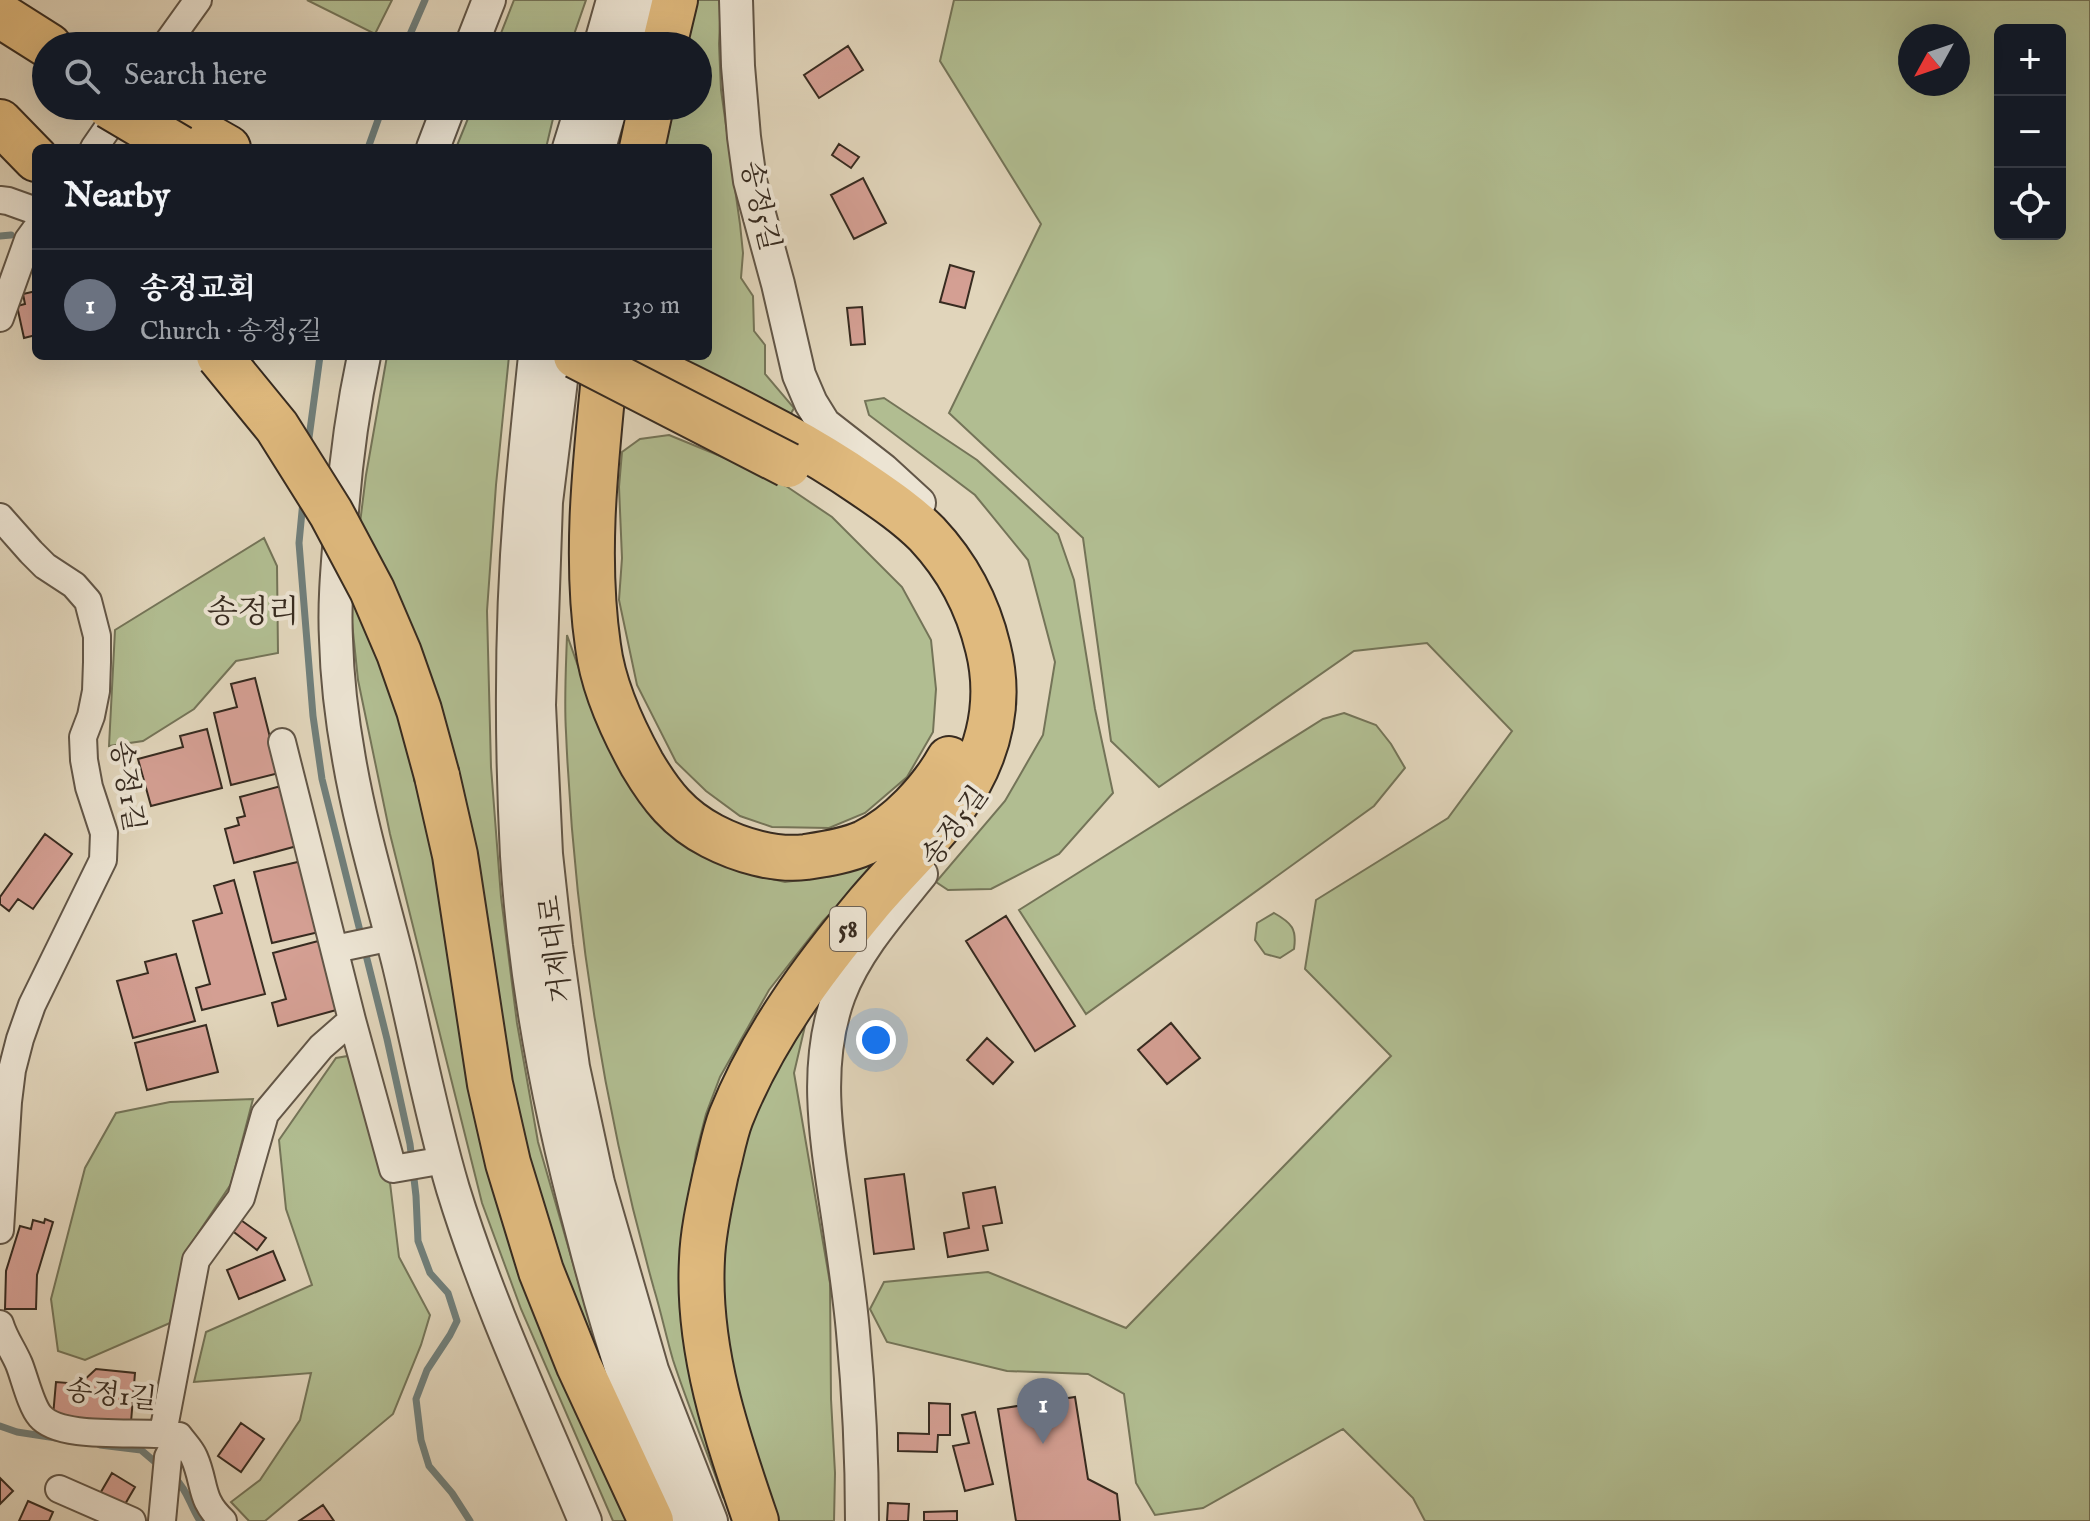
<!DOCTYPE html>
<html lang="en">
<head>
<meta charset="utf-8">
<style>
	body { margin:0; font-family:"IM FELL English","Noto Serif KR",serif; background:#242831; color:#f1f3f6 }
	.controls { position:absolute; right:24px; top:24px; display:grid; overflow:hidden; border-radius:12px; box-shadow:0 8px 32px #0002 }
	.controls button { width:72px; height:72px; display:grid; place-items:center; padding:0; border:0; border-bottom:2px solid #363941; background:#171b24; color:#f1f3f6; font:40px sans-serif }
	.compass { position:absolute; left:1898px; top:24px; width:72px; height:72px; border-radius:50%; background:#171b24; box-shadow:0 8px 32px #0002; rotate:230deg }
	.you { position:absolute; left:876px; top:1040px; width:28px; height:28px; margin:-20px; border:6px solid #fff; border-radius:50%; background:#1a73e8; box-shadow:0 0 0 12px #1a73e833 }
	.badge { display:grid; place-items:center; width:52px; height:52px; border-radius:50%; background:#c59692; color:#fff; font-size:26px; font-weight:700 }
	.pin { position:absolute; translate:-50% -66px; filter:drop-shadow(0 2px 4px #0008) }
	.pin::after { content:''; position:absolute; top:42px; width:28px; height:24px; background:inherit; clip-path:polygon(0 0,100% 0,50% 100%) }
	.list { margin:0; padding:0; list-style:none }
	h2 { display:flex; justify-content:space-between; align-items:center; height:104px; margin:0; padding:0 32px; font-size:34px }
	h2 small { font-size:26px; font-weight:400; color:#9ea1a6 }
	.list li { display:grid; grid-template-columns:52px 1fr auto; gap:24px; align-items:center; box-sizing:border-box; height:112px; padding:0 32px; border-top:2px solid #363941 }
	.list b { display:block; font-size:30px; white-space:nowrap }
	.list p { margin:0; font-size:26px; white-space:nowrap; color:#9ea1a6 }
	.list em { font-size:26px; font-style:normal; color:#9ea1a6 }
	.icon { flex:none; width:44px; height:44px; fill:none; stroke:currentColor; stroke-width:2; stroke-linecap:round; stroke-linejoin:round }
	.map { position:relative; flex:none; width:2090px; height:1521px; overflow:hidden }
	.search { position:absolute; background:#171b24; box-shadow:0 8px 32px #0002; left:32px; top:32px; width:680px; height:88px; display:flex; align-items:center; gap:20px; box-sizing:border-box; padding:0 28px; border-radius:44px; color:#9ea1a6; font-size:30px }
	.panel { position:absolute; background:#171b24; box-shadow:0 8px 32px #0002; left:32px; top:144px; width:680px; height:216px; border-radius:12px }
	.map>svg:first-child { display:block }
</style>
</head>
<body>
<div class="map">
<svg width="2090" height="1521" viewBox="0 0 2090 1521">
	<rect width="100%" height="100%" fill="#e1d5bb"/>
	<filter id="stains"><feTurbulence type="fractalNoise" baseFrequency=".0025" numOctaves="4"/><feColorMatrix values="0 0 0 0 .2 0 0 0 0 .09 0 0 0 0 .02 0 0 0 .5 -.17"/></filter>
	<radialGradient id="worn" r=".72"><stop offset=".6" stop-color="#630" stop-opacity="0"/><stop offset="1" stop-color="#630" stop-opacity=".3"/></radialGradient>
	<path fill="#b1bd91" stroke="#747458" stroke-width="2" fill-rule="evenodd" d="M307 0H392L375 34Z
		M514 0H586L570 46H496Z
		M697 0H721L719 44 721 90 740 224 743 253 741 278 753 296 754 331 765 345V374L794 408 789 417 676 356H708V148H658L669 106H698V46H685Z
		M954 0H2090V1521H1425L1413 1498 1343 1429 1203 1508 1155 1515 1136 1483 1124 1394 1088 1374 1007 1371 887 1342 870 1309 884 1282 988 1272 1126 1328 1391 1056 1305 969 1316 900 1448 818 1512 731 1427 643 1354 651 1159 787 1111 741 1083 538 949 413 1041 224 940 61ZM2000 30H2060V234H2000ZM1910 36H1958V84H1910Z
		M473 106H556L546 148H456Z
		M387 356H509L496 485 487 611 491 767 501 897 517 1023 538 1142 598 1350 556 1353 615 1497 627 1521H613L521 1309 482 1203 390 834 358 680 350 603 366 475Z
		M884 398 977 460 1058 534 1074 580 1095 709 1113 793 1059 854 991 889 948 890 936 882 1005 801 1043 735 1055 662 1028 560 975 495 869 415 865 401Z
		M669 435 725 458 786 486 832 517 902 587 931 640 936 689 933 732 907 777 865 813 829 828 772 827 740 816 706 791 676 762 637 685 619 600 622 558 619 487 622 452 640 439Z
		M264 538 277 566 278 653 236 661 194 709 143 741 109 746 115 630Z
		M567 635 602 734 622 770 652 818 694 850 741 872 785 882 832 876 889 854 823 921 769 990 720 1077 706 1114 696 1153 689 1200 731 1492 723 1497C707 1451 688 1406 673 1360 666 1336 661 1312 654 1289 603 1107 574 921 566 732 564 700 566 667 567 635Z
		M1344 713 1376 725 1391 744 1405 768 1374 806 1086 1014 1019 910 1323 719Z
		M1274 913C1292 923 1297 929 1294 949L1280 958 1265 954 1255 940 1257 923Z
		M812 996 794 1073 830 1283 831 1399 835 1473 834 1521H777L737 1421 718 1273 744 1126Z
		M348 1056 390 1183 399 1257 430 1315 421 1345 393 1414 265 1521H249L231 1502 260 1480 300 1420 311 1373 194 1382 206 1332 312 1285 286 1209 279 1140 336 1058Z
		M253 1099 231 1184 187 1250 170 1323 85 1360 58 1351 51 1299 85 1168 116 1113 170 1102Z"/>
	<g fill="none" stroke-linecap="round" stroke-linejoin="round">
		<path stroke="#707f7b" stroke-width="7" d="M405 46 425 0
			M368 148 383 106
			M0 236 11 235
			M308 445 320 356
			M303 501 299 543 313 716 322 779 387 1039 410 1144 416 1196 418 1241 430 1273 448 1293 457 1321 450 1335 427 1370 416 1399 421 1440 429 1466 452 1493 470 1521
			M0 1426 17 1432 56 1438
			M100 1445 141 1450 161 1467
			M174 1477C187 1489 190 1506 200 1521"/>
	</g>
	<path fill="#d49f93" stroke="#372b20" stroke-width="2" d="M848 46 863 70 819 98 804 75Z
		M839 144 859 157 851 168 832 155Z
		M863 178 886 223 854 239 831 195Z
		M950 265 974 272 965 308 940 302Z
		M36 291V335L24 338 17 306 25 304 23 294Z
		M862 307 865 344 851 345 847 308Z
		M255 678 279 773 231 785 214 713 237 707 231 684Z
		M207 729 222 788 151 806 138 759 183 747 180 736Z
		M281 786 297 846 234 863 225 829 239 825 237 818 245 816 240 797Z
		M45 834 72 854 33 909 18 899 9 911 0 904V897Z
		M302 861 319 932 272 943 254 872Z
		M234 880 265 994 202 1010 196 988 210 984 193 921 222 913 214 886Z
		M1006 916 1075 1026 1035 1051 966 941Z
		M322 940 340 1009 278 1026 272 1003 286 999 273 953Z
		M176 954 195 1021 133 1038 117 981 148 973 145 962Z
		M1171 1023 1200 1058 1167 1084 1138 1050Z
		M206 1025 218 1072 147 1090 135 1043Z
		M987 1038 1013 1062 993 1084 967 1060Z
		M904 1174 914 1249 874 1254 865 1179Z
		M995 1187 1002 1223 983 1226 988 1250 948 1257 944 1233 969 1228 963 1193Z
		M238 1218 266 1238 257 1250 230 1229Z
		M45 1219 53 1222 37 1275 36 1309H5L6 1271 20 1226 31 1229 33 1220 44 1223Z
		M273 1251 285 1280 239 1299 227 1270Z
		M96 1369 135 1373 131 1422 53 1416 56 1382 80 1384Z
		M1075 1397 1088 1479 1117 1494 1120 1521H1016L998 1409Z
		M929 1403 950 1404V1435H938L937 1452 898 1451V1433L929 1434Z
		M975 1412 993 1484 965 1491 953 1446 969 1443 962 1415Z
		M241 1423 264 1439 241 1472 218 1456Z
		M112 1473 135 1487 121 1511 98 1497Z
		M0 1478 13 1491 0 1504Z
		M28 1501 53 1512 49 1521H19Z
		M888 1503 909 1504 908 1521H887Z
		M323 1505 334 1521H299Z
		M957 1511V1521H924V1512Z"/>
	<g fill="none" stroke-linecap="round" stroke-linejoin="round">
		<defs>
			<path id="minor" d="M165 46 198 0
				M94 148 123 106
				M0 200 8 201 36 211
				M0 318 28 240 36 229
				M0 517 31 552 45 566 74 585 88 601 97 636V662L96 691 91 716 83 737 84 760 89 787 104 833 103 860 32 1005 20 1039 12 1070 8 1102 0 1230
				M282 742 352 1020
				M335 949 392 937
				M0 1324C4 1338 13 1350 19 1364 24 1376 31 1406 40 1416 62 1442 146 1429 179 1436 184 1443 191 1450 194 1457 206 1484 199 1499 223 1521
				M163 1433 196 1260 241 1198 265 1114 321 1047 352 1020 393 1169 445 1160
				M59 1489 132 1521
				M162 1521 168 1457 179 1436"/>
			<path id="tertiary" d="M736 0 738 66 744 137 750 181 778 284 799 375 811 403 824 424 883 470 919 503
				M471 46 489 0
				M600 46 613 0
				M629 46 643 0
				M433 148 449 106
				M569 148 582 106
				M599 148 611 106
				M364 356C352 412 345 467 341 524 338 562 334 601 336 639 337 679 342 720 349 759 361 829 382 897 399 965 417 1040 431 1115 453 1189 488 1303 539 1411 585 1521
				M535 356C530 404 525 452 521 500 511 617 511 738 517 856 525 983 550 1113 583 1235 608 1333 638 1429 679 1521
				M564 356 546 502 539 705 546 854 556 946 573 1067 598 1183 652 1370 711 1521
				M862 1521C862 1458 859 1395 853 1332 850 1298 845 1264 840 1230 829 1152 811 1071 839 995 856 950 891 911 921 874"/>
			<path id="trunk" d="M0 15 49 46
				M664 46 675 0
				M154 106 228 148
				M0 122 36 159
				M642 148 651 106
				M606 356C597 451 584 550 598 646 603 686 622 728 642 764 661 796 679 819 712 836 739 850 775 861 806 857 825 854 846 851 864 843 899 826 931 791 949 759
				M628 356C707 397 791 434 864 485 886 500 908 515 927 534 957 566 978 606 988 648 1003 708 986 763 950 812 925 844 894 873 868 904 813 970 763 1037 731 1117 724 1135 721 1155 716 1173 710 1201 703 1231 702 1259 697 1350 727 1437 756 1521
				M437 776 455 855 490 1084 508 1163 541 1271 579 1366 651 1521"/>
		</defs>
		<use href="#minor" stroke="#625647" stroke-width="30"/>
		<use href="#tertiary" stroke="#625647" stroke-width="36"/>
		<use href="#trunk" stroke="#372b20" stroke-width="48"/>
		<use href="#minor" stroke="#ece4d3" stroke-width="26"/>
		<use href="#tertiary" stroke="#ece4d3" stroke-width="32"/>
		<use href="#trunk" stroke="#e0ba7e" stroke-width="44"/>
		<defs>
			<path id="trunk-bridge" d="M109 106 180 148
				M219 356 277 427 331 513 372 590 399 653 419 710 437 776
				M576 356 788 465"/>
		</defs>
		<use href="#trunk-bridge" stroke="#372b20" stroke-width="48" stroke-linecap="butt"/>
		<use href="#trunk-bridge" stroke="#e0ba7e" stroke-width="44"/>
	</g>
	<g text-anchor="middle" dominant-baseline="central" stroke-width="8" stroke-linejoin="round" paint-order="stroke">
		<rect fill="#ece4d3" stroke="#6d6256" stroke-width="2" x="830" y="907" width="36" height="44" rx="6"/>
		<g font-size="26" font-weight="bold" fill="#372b20">
			<text x="848" y="929">58</text>
		</g>
		<g font-size="28" fill="#372b20" stroke="#ece4d3">
			<text transform="translate(759 206) rotate(77)">송정5길</text>
			<text transform="translate(126 786) rotate(81)">송정1길</text>
			<text transform="translate(956 827) rotate(-54)">송정5길</text>
			<text transform="translate(557 949) rotate(-97)">거제대로</text>
			<text transform="translate(111 1396) rotate(6)">송정1길</text>
		</g>
		<g font-size="32" fill="#372b20" stroke="#ece4d3">
			<text x="253" y="613">송정리</text>
		</g>
	</g>
	<rect width="100%" height="100%" filter="url(#stains)"/>
	<rect width="100%" height="100%" fill="url(#worn)"/>
</svg>
<div class="controls">
<button>+</button>
<button>−</button>
<button><svg class="icon" aria-label="locate" viewBox="0 0 24 24"><circle cx="12" cy="12" r="6"/><path d="M12 2v4M12 18v4M2 12h4M18 12h4"/></svg></button>
</div>
<svg class="compass" viewBox="-18 -18 36 36"><path d="M0-13l5 13h-10z" fill="#e53935"/><path d="M0 13l5-13h-10z" fill="#9ea1a6"/></svg>
<div class="you"></div>
<div class="pin badge" style="left:1043px;top:1444px;background:#6b7280">1</div>
<div class="search"><svg class="icon" aria-label="search" viewBox="0 0 24 24"><circle cx="10" cy="10" r="6"/><path d="M15 15l6 6"/></svg>Search here</div>
<section class="panel">
<h2>Nearby<small></small></h2>
<ul class="list">
<li><span class="badge" style="background:#6b7280">1</span><div><b>송정교회</b><p>Church · 송정5길</p></div><em>130 m</em></li>
</ul>
</section>
</div>
</body>
</html>
